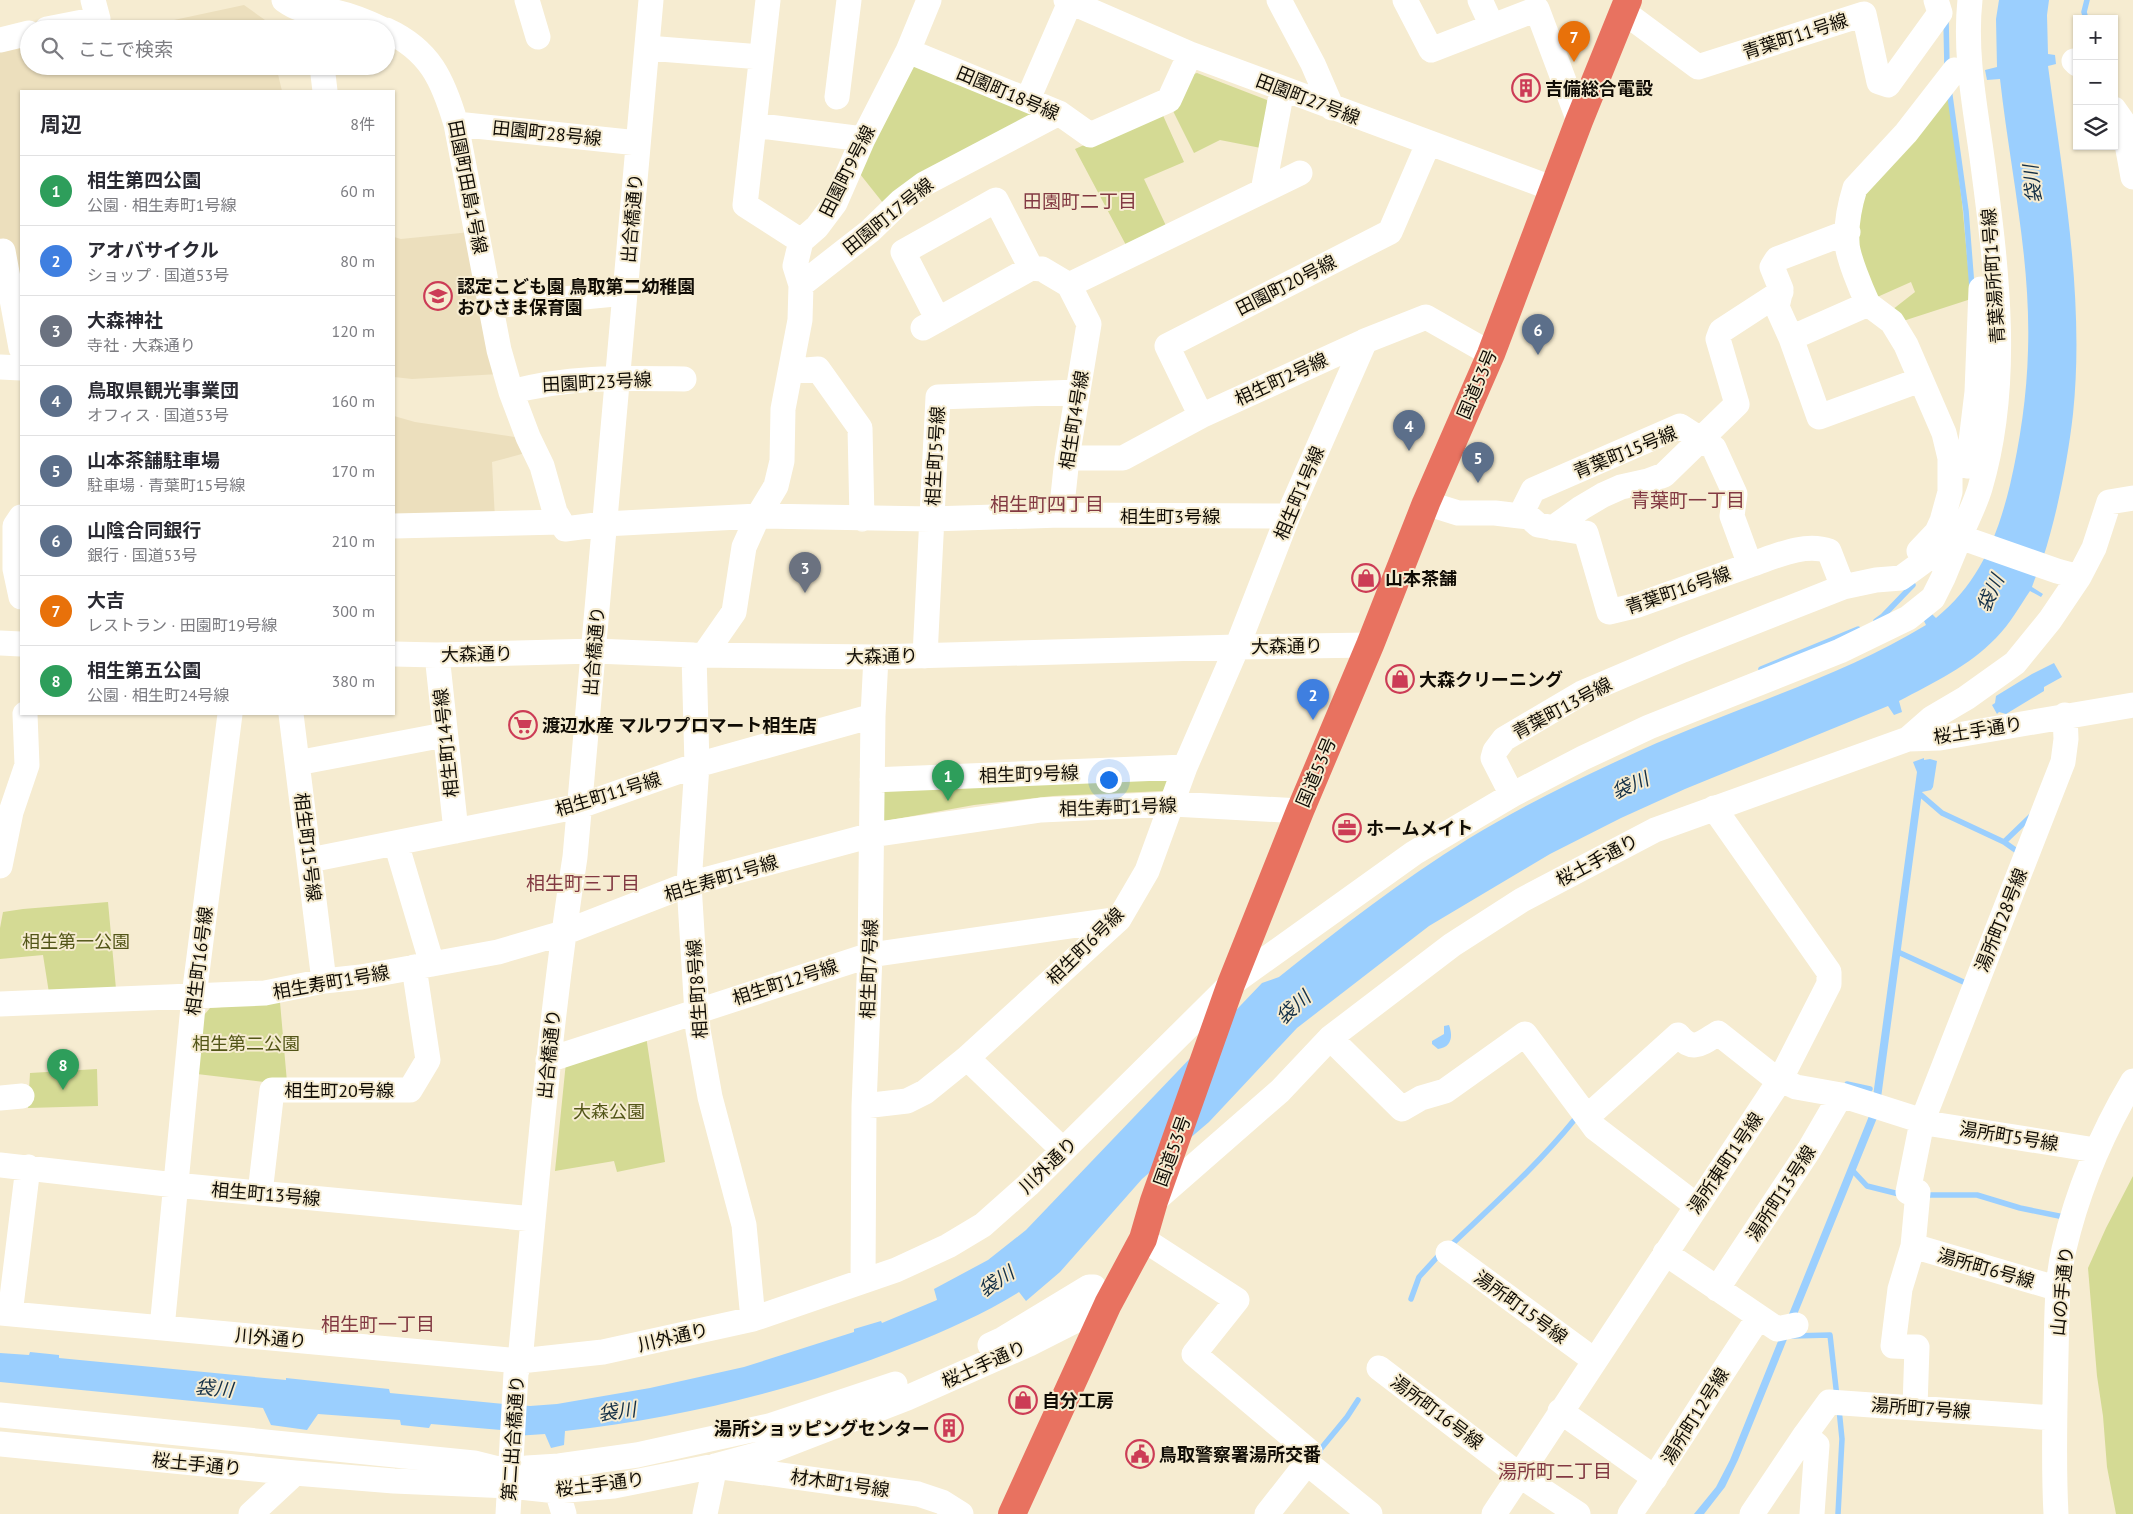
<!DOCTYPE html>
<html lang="ja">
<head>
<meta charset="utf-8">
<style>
	body { margin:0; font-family:"PT Sans","Noto Sans JP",sans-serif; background:#f7f7f7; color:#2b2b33 }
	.controls { position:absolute; right:15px; top:15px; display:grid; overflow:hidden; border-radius:0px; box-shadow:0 1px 4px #0004 }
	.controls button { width:45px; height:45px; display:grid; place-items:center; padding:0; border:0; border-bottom:1px solid #e1e1e2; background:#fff; color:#2b2b33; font:25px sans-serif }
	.you { position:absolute; left:1108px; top:779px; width:18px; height:18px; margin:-12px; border:4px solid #fff; border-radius:50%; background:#1a73e8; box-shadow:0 0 0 8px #1a73e833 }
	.badge { display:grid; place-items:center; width:32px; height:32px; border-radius:50%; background:#ea580c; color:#fff; font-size:16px; font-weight:700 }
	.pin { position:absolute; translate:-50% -41px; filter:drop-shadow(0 1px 2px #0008) }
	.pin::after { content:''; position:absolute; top:26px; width:18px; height:15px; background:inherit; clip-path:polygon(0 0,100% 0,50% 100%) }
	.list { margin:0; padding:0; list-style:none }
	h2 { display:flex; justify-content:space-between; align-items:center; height:65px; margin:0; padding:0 20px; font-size:21px }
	h2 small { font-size:16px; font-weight:400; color:#7c7c81 }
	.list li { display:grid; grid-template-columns:32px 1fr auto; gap:15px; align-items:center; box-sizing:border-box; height:70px; padding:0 20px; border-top:1px solid #e1e1e2 }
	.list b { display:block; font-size:19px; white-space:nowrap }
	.list p { margin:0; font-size:16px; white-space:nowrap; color:#7c7c81 }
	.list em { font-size:16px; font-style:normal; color:#7c7c81 }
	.icon { flex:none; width:28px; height:28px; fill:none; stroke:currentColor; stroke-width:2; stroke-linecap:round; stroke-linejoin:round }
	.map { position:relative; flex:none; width:2133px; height:1514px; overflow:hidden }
	.search { position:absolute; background:#fff; box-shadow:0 1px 4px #0004; left:20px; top:20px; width:375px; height:55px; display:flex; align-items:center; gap:12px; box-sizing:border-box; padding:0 18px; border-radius:28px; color:#7c7c81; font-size:19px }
	.panel { position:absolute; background:#fff; box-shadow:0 1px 4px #0004; left:20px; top:90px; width:375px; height:625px; border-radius:0px }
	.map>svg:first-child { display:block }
</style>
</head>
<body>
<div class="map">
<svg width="2133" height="1514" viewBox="0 0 2133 1514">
	<rect width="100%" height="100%" fill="#f6ecd1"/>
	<path fill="#ecdfbd" d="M244 5 265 20 267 29H132Z
		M29 38V66H276L282 91H21V317L0 244V45Z
		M471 232 499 374 412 379 394 377V237L401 239Z
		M394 416 415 422 522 438 529 452 492 462 495 519 394 521Z"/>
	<path fill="#d4da94" d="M910 58 1041 113 887 208 856 169Z
		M1197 73 1267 100 1266 149 1220 140 1194 153 1172 109 1188 76Z
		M1948 91 1962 202 1971 299 1900 322 1892 310 1915 292 1911 282 1875 298 1859 256 1857 195Z
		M1161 111 1184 162 1144 179 1168 230 1127 247 1075 149Z
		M1172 776 1163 791 1053 796 974 805 885 821 881 816 882 788Z
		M108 902 116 989 49 993 43 955 0 959V928L3 912 23 909Z
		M280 1002 287 1082H264L197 1074 204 1015 210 1008Z
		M646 1036 665 1162 617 1172 614 1161 555 1171 566 1062Z
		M97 1069 98 1106 28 1108 30 1073Z
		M2133 1176V1514H2116L2107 1467 2103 1416 2097 1376 2088 1268 2106 1228Z"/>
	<path fill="#9bcffe" d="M1999 0H2049L2047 15 2048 54 2055 55 2056 64 2048 66C2063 179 2085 300 2073 414 2068 459 2057 515 2043 558 2040 568 2035 577 2032 587L2043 594 2041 597 2030 591C2019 607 2010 624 1996 638 1969 666 1933 683 1899 701L1902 712 1894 715 1888 706 1685 789 1621 818 1550 854 1429 926 1297 1028 1209 1122 1142 1179 1060 1272 1026 1301 1019 1292C984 1314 946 1330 907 1346 797 1390 682 1418 565 1431L564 1445 551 1448 545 1434 501 1437V1430L431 1424 429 1428 401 1425 400 1420 318 1414 307 1430 271 1425 263 1408 0 1382V1353L29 1355 30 1352 59 1355V1358L286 1380V1378L389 1389 390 1393 504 1404 530 1406 557 1404 650 1388 744 1367 854 1332V1329L881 1321 882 1323 937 1300 934 1289 988 1260 1026 1230 1262 983 1279 977C1340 928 1402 880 1468 839 1522 806 1582 777 1639 751 1734 708 1837 679 1926 625L1922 617 1930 612 1936 618C1979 583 1997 538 2010 485 2020 442 2027 395 2028 350 2031 259 2010 169 2000 79L1987 80 1985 70 1997 67 1996 19Z
		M2054 663 2062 677 2044 687V691L2006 714 1999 712 1997 714 1992 705 1995 703 1996 696 2032 674Z
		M1924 758V760L1930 759 1937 761 1933 787 1931 790 1922 792 1879 1113 1738 1460 1725 1487 1704 1514H1694L1716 1487 1730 1460 1871 1111 1917 772 1913 762Z
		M1449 1025C1453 1036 1452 1047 1438 1049L1432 1044V1041L1444 1034V1026Z"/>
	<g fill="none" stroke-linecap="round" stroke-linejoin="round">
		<path stroke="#9bcffe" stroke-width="5.5" d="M1946 19 1947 68
			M2086 19 2084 12 2087 0
			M1949 89 1966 211 1972 288
			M1876 621 1883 616 1909 589 1913 585 1911 582H1908
			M1761 669 1858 629
			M1920 794 1942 813 2004 842 2021 854
			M2004 842 2031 816
			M1898 952 1970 985
			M1847 1084 1870 1089
			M1854 1172 1867 1186 1903 1195
			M1924 1195H1977L2020 1208 2064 1217
			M1449 1247C1493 1205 1537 1166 1575 1119
			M1411 1299 1419 1277 1440 1254
			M1792 1336 1830 1335 1837 1397
			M1320 1452 1319 1451 1347 1417 1358 1400
			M1838 1514 1842 1439 1839 1409"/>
		<path stroke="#fff" stroke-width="25" d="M284 0C305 15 309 7 330 11 349 14 365 21 382 29
			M527 0 538 37
			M1066 0 1190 54 1554 189
			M1279 0 1313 64 1332 108
			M1405 0 1431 50 1537 9 1579 121
			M1480 0 1492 26
			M1624 12 1698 67 1864 14 1879 82 1888 85 1940 13 1936 0
			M47 29 98 19 93 0
			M386 30C430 50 443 80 456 124L499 350 511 392 528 437 542 466 555 512 565 529 604 524 758 516 931 519 1061 515 1288 516
			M0 40 29 33
			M647 48 761 57
			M908 51 1059 113 1090 135 1169 100 1190 54
			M2074 61 2077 64
			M322 66 325 91
			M837 97 849 0
			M1028 99 1071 0
			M2114 109 2123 122 2133 177
			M456 124 638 143
			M754 125 768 0
			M1263 191 1282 90
			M801 241 745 205 754 125 863 139
			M3 251 21 348
			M801 285 870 231 901 201 924 184 1059 113
			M1069 285 1300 173
			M1868 304C1862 291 1847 256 1847 242 1846 225 1850 204 1855 188L1906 133 1955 70
			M491 306 625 293
			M938 320 903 252 996 200 1031 268 1042 269 1069 285 1089 324 1067 458 1061 515
			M923 328 1031 268
			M1791 338 1777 307 1781 289 1772 267 1777 259 1848 232
			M0 367 21 368
			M792 371 818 369 860 428 862 519
			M511 392C570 376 624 378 684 379
			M1201 416 1167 346 1390 232 1428 144
			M1067 458H1123L1201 416 1365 341 1426 317 1491 354
			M1968 466 1977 392 1981 289
			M1426 503 1458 513H1495L1520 516 1533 490 1680 426 1714 448 1735 494 1732 516 1750 565C1774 557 1804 542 1829 551L1843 587
			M1520 516 1529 517 1538 525 1586 533 1609 612 1638 605 1750 565
			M21 517 15 526V569L21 597
			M394 526 560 522
			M1553 528 1581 508 1603 495 1621 487 1648 481 1664 475 1737 404 1718 339 1721 331 1781 292
			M1919 551 1937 532 1942 521 1950 492V458L1944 433 1906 345 1892 322 1868 304 1791 338 1819 417 1920 380
			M2079 577 2094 548 2109 502 2133 498
			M0 643 21 644
			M394 654 437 655 595 651 694 655 876 657 1237 647 1370 645
			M437 655 456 831
			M694 655 697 765 689 884 698 1030 710 1097 744 1225 753 1319
			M704 655 734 612 744 547 758 516 776 486 782 461 783 409 800 320 801 285 795 266 801 241 817 227 835 203 863 139 908 51 929 0
			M925 656 938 397 1078 392
			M291 714 324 981
			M1908 739 1932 718 1966 698 2015 663 2050 620 2079 577 2057 571 1960 537C1966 521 1975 505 1980 488 2011 384 1997 271 1983 165 1976 111 1964 55 1970 0
			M297 763 444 735
			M872 780 1185 767
			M396 843 432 964
			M310 860 580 806 697 765 873 716
			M0 866 11 812 27 765 25 714
			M0 1004 265 993 324 981 361 977 498 952 563 933 689 884 872 835 1041 810 1173 804 1300 811
			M1330 1038 1402 1109 1421 1098 1445 1091 1525 1034 1587 1117 1678 1035C1693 1053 1702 1043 1718 1033L1771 1075 1796 1087 1841 1095 1932 1124 2089 1149 2096 1153
			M967 1058 1063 1150
			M548 1060 870 955 1119 919
			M0 1098 22 1096
			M864 1106 907 1101 925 1092 967 1058 1119 919 1147 871 1185 767 1237 647 1288 516 1365 341
			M1587 1117 1595 1128 1697 1206
			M0 1165 175 1185 533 1219
			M260 1193 272 1090H410L428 1060 414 967
			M1154 1201 1280 1091 1330 1038 1452 945 1522 900 1655 830 1908 739 1940 738 2133 705
			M1143 1239 1237 1300 1194 1354 1310 1452 1307 1463 1370 1514
			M1913 1246 2059 1289
			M1448 1253 1594 1360
			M1665 1253 1777 1329 1796 1325
			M863 1281 864 1106 870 955 873 716 876 657
			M1717 1289 1809 1150 1841 1095
			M0 1313 520 1361 603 1352 753 1319 896 1270 948 1246 983 1225 1028 1185 1231 984 1414 853 1512 795 1493 758 1495 751 1504 739 1582 693 1683 650 1843 587 1876 580 1901 578 1942 548 1953 536 1960 537 1943 578 1933 598 1908 618 1840 651 1649 727 1583 758 1512 795
			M10 1314 28 1167
			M162 1328 194 996 230 714
			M990 1345 1003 1339 1089 1287H1094
			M1379 1368 1519 1475 1578 1514
			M1915 1407 1917 1347 1893 1346 1900 1289 1913 1246 1918 1192H1908L1922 1122 2063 762 2066 739 2065 715
			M1560 1411 1655 1478
			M0 1415 474 1463 510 1472 527 1468 559 1466 637 1455 769 1426 895 1384
			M1805 1435 1829 1402 2054 1418
			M0 1444 295 1473 394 1481 510 1486 557 1491 614 1486 715 1466 770 1451 907 1398 1029 1344 1108 1304
			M557 1491 564 1514
			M251 1514 295 1473
			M508 1514 516 1373 520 1361C536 1193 549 1024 575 857L651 0
			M705 1514 715 1466 918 1494 942 1502 961 1514
			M1267 1514 1307 1463
			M1494 1514 1780 1080 1829 984V972L1714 808
			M1630 1514C1675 1449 1715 1382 1759 1317
			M1752 1514 1805 1435 1817 1445 1812 1514
			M2056 1514C2053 1461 2055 1408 2056 1355 2057 1320 2056 1283 2064 1249 2078 1189 2102 1133 2133 1081"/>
		<path stroke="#e87260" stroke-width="28" d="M1012 1514 1108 1304 1143 1239 1154 1201 1231 984 1300 811 1370 645 1426 503 1491 354 1579 121 1628 0"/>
	</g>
	<defs>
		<symbol id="building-ring" viewBox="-11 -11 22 22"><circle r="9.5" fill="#f6ecd1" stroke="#cc3c56" stroke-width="1.5"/><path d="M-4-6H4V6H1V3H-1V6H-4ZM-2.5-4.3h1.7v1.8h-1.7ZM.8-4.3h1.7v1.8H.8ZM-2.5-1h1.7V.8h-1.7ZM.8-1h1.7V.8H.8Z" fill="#cc3c56"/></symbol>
		<symbol id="school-ring" viewBox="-11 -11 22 22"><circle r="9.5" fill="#f6ecd1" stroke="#cc3c56" stroke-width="1.5"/><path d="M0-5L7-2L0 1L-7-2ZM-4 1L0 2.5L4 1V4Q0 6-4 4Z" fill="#cc3c56"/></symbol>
		<symbol id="shop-ring" viewBox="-11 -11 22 22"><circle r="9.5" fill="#f6ecd1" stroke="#cc3c56" stroke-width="1.5"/><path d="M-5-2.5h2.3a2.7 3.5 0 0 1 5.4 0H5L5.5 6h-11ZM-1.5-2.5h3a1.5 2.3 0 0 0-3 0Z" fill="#cc3c56"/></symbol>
		<symbol id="supermarket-ring" viewBox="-11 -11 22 22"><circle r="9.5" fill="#f6ecd1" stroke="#cc3c56" stroke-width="1.5"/><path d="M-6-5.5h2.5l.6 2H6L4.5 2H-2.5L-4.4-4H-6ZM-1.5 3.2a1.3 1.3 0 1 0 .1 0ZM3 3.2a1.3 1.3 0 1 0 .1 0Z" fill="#cc3c56"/></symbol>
		<symbol id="office-ring" viewBox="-11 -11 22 22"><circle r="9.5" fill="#f6ecd1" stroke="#cc3c56" stroke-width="1.5"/><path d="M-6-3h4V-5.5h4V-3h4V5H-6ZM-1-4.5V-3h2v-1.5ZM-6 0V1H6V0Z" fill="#cc3c56"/></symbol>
		<symbol id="civic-ring" viewBox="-11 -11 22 22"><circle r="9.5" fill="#f6ecd1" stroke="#cc3c56" stroke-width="1.5"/><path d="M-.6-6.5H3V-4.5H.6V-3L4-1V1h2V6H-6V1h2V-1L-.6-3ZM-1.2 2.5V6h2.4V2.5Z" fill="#cc3c56"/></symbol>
	</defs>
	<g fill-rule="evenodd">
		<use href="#building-ring" x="1510" y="72" width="32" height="32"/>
		<use href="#school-ring" x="422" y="280" width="32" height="32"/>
		<use href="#shop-ring" x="1350" y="562" width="32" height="32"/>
		<use href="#shop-ring" x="1384" y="663" width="32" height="32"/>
		<use href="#supermarket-ring" x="507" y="709" width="32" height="32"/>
		<use href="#office-ring" x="1331" y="812" width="32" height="32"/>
		<use href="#shop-ring" x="1007" y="1384" width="32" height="32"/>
		<use href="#building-ring" x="933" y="1412" width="32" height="32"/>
		<use href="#civic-ring" x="1124" y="1438" width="32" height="32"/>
	</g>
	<g text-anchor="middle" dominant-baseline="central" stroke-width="4" stroke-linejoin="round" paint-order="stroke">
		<g font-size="18" fill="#100c05" stroke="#f6ecd1">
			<text transform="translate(1795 36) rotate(-18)">青葉町11号線</text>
			<text transform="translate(1008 93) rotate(23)">田園町18号線</text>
			<text transform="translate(1308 99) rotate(21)">田園町27号線</text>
			<text transform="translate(547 133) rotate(6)">田園町28号線</text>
			<text transform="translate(847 171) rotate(-63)">田園町9号線</text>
			<text transform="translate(468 187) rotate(79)">田園町田島1号線</text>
			<text transform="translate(888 216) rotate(-39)">田園町17号線</text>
			<text transform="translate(632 218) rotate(-85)">出合橋通り</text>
			<text transform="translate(1993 276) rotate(-94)">青葉湯所町1号線</text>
			<text transform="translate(1286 285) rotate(-27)">田園町20号線</text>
			<text transform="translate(1281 379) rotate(-25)">相生町2号線</text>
			<text transform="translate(597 382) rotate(-3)">田園町23号線</text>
			<text transform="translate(1477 384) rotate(-67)">国道53号</text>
			<text transform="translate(1074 420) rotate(-81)">相生町4号線</text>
			<text transform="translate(1625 452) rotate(-22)">青葉町15号線</text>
			<text transform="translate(935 456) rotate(-87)">相生町5号線</text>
			<text transform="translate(1299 493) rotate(-67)">相生町1号線</text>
			<text x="1170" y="516">相生町3号線</text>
			<text transform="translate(1678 590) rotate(-19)">青葉町16号線</text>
			<text transform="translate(1287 646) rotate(-1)">大森通り</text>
			<text transform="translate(594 651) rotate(-85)">出合橋通り</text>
			<text transform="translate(477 654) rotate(-1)">大森通り</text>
			<text transform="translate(882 656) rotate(-1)">大森通り</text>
			<text transform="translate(1562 708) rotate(-28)">青葉町13号線</text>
			<text transform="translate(1978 730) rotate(-9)">桜土手通り</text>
			<text transform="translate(446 743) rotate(-96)">相生町14号線</text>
			<text transform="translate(1316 772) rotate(-67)">国道53号</text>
			<text transform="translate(1029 774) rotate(-2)">相生町9号線</text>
			<text transform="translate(608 794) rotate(-17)">相生町11号線</text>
			<text transform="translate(1118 807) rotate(-2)">相生寿町1号線</text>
			<text transform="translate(308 847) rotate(83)">相生町15号線</text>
			<text transform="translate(1597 860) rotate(-28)">桜土手通り</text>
			<text transform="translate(721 878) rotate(-17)">相生寿町1号線</text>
			<text transform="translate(2001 920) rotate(-68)">湯所町28号線</text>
			<text transform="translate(1085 946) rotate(-45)">相生町6号線</text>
			<text transform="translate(199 961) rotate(-83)">相生町16号線</text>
			<text transform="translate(869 969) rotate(-88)">相生町7号線</text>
			<text transform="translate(331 982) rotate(-10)">相生寿町1号線</text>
			<text transform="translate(785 982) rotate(-18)">相生町12号線</text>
			<text transform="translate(697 989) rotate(-94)">相生町8号線</text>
			<text transform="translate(549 1054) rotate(-84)">出合橋通り</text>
			<text x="339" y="1090">相生町20号線</text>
			<text transform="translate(2009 1136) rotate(9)">湯所町5号線</text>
			<text transform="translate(1172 1151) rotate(-70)">国道53号</text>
			<text transform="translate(1725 1163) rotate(-56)">湯所東町1号線</text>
			<text transform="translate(1048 1165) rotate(-44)">川外通り</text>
			<text transform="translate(1781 1193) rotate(-57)">湯所町13号線</text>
			<text transform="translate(266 1194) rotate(5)">相生町13号線</text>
			<text transform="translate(1986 1268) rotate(16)">湯所町6号線</text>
			<text transform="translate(2062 1291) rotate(-84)">山の手通り</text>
			<text transform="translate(1521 1307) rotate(36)">湯所町15号線</text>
			<text transform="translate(673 1337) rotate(-13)">川外通り</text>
			<text transform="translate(271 1338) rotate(5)">川外通り</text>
			<text transform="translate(984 1364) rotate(-24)">桜土手通り</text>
			<text transform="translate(1921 1408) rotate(4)">湯所町7号線</text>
			<text transform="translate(1437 1412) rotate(37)">湯所町16号線</text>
			<text transform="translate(1695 1416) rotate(-58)">湯所町12号線</text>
			<text transform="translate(513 1438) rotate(-86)">第二出合橋通り</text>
			<text transform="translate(197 1464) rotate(6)">桜土手通り</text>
			<text transform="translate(840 1483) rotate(8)">材木町1号線</text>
			<text transform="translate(600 1484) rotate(-7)">桜土手通り</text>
		</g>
		<g font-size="18" font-weight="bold" fill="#100c05" stroke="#f6ecd1" text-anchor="start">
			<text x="1545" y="88">吉備総合電設</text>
			<text x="457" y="286">認定こども園 鳥取第二幼稚園<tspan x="457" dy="21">おひさま保育園</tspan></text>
			<text x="1385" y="578">山本茶舗</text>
			<text x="1419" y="679">大森クリーニング</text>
			<text x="542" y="725">渡辺水産 マルワプロマート相生店</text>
			<text x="1366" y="828">ホームメイト</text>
			<text x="1042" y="1400">自分工房</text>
			<text x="930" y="1428" text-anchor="end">湯所ショッピングセンター</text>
			<text x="1159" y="1454">鳥取警察署湯所交番</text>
		</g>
		<g font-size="18" fill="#525517" stroke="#f6ecd1">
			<text x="76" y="941">相生第一公園</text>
			<text x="246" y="1043">相生第二公園</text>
			<text x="609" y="1111">大森公園</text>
		</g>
		<g font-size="19" font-style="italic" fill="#132f46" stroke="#f6ecd1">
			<text transform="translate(2032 184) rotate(-96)">袋川</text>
			<text transform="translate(1990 593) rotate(-65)">袋川</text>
			<text transform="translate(1630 785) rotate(-24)">袋川</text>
			<text transform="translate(1293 1007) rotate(-42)">袋川</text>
			<text transform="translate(996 1281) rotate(-33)">袋川</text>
			<text transform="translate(214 1388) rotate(5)">袋川</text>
			<text transform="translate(617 1411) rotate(-7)">袋川</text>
		</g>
		<g font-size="19" fill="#823942" stroke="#f6ecd1">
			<text x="1080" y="201">田園町二丁目</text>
			<text x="1688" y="500">青葉町一丁目</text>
			<text x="1047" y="504">相生町四丁目</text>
			<text x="583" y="883">相生町三丁目</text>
			<text x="378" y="1324">相生町一丁目</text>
			<text x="1555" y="1471">湯所町二丁目</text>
		</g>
	</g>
</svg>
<div class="controls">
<button>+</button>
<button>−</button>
<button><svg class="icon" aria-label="layers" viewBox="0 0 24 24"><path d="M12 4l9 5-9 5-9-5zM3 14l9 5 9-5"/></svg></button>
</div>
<div class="you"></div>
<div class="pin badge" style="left:948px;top:801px;background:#2e9e5b">1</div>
<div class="pin badge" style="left:1313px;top:720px;background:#3f7fe0">2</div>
<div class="pin badge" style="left:805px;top:593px;background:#6b7280">3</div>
<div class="pin badge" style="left:1409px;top:451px;background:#5c6f8a">4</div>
<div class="pin badge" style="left:1478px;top:483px;background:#5c6f8a">5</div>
<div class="pin badge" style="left:1538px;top:355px;background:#5c6f8a">6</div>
<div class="pin badge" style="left:1574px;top:62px;background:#e8710a">7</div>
<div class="pin badge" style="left:63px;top:1090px;background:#2e9e5b">8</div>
<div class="search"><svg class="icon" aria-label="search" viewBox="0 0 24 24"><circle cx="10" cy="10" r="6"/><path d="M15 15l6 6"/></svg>ここで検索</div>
<section class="panel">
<h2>周辺<small>8件</small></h2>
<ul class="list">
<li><span class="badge" style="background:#2e9e5b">1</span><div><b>相生第四公園</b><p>公園 · 相生寿町1号線</p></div><em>60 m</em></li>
<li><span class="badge" style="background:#3f7fe0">2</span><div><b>アオバサイクル</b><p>ショップ · 国道53号</p></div><em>80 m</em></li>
<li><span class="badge" style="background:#6b7280">3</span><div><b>大森神社</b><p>寺社 · 大森通り</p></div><em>120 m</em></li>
<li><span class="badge" style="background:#5c6f8a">4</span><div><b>鳥取県観光事業団</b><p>オフィス · 国道53号</p></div><em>160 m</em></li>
<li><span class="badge" style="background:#5c6f8a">5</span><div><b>山本茶舗駐車場</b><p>駐車場 · 青葉町15号線</p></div><em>170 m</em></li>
<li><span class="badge" style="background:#5c6f8a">6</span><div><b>山陰合同銀行</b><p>銀行 · 国道53号</p></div><em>210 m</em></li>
<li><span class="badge" style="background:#e8710a">7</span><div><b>大吉</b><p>レストラン · 田園町19号線</p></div><em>300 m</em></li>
<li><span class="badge" style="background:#2e9e5b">8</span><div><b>相生第五公園</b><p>公園 · 相生町24号線</p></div><em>380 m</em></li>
</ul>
</section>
</div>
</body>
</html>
